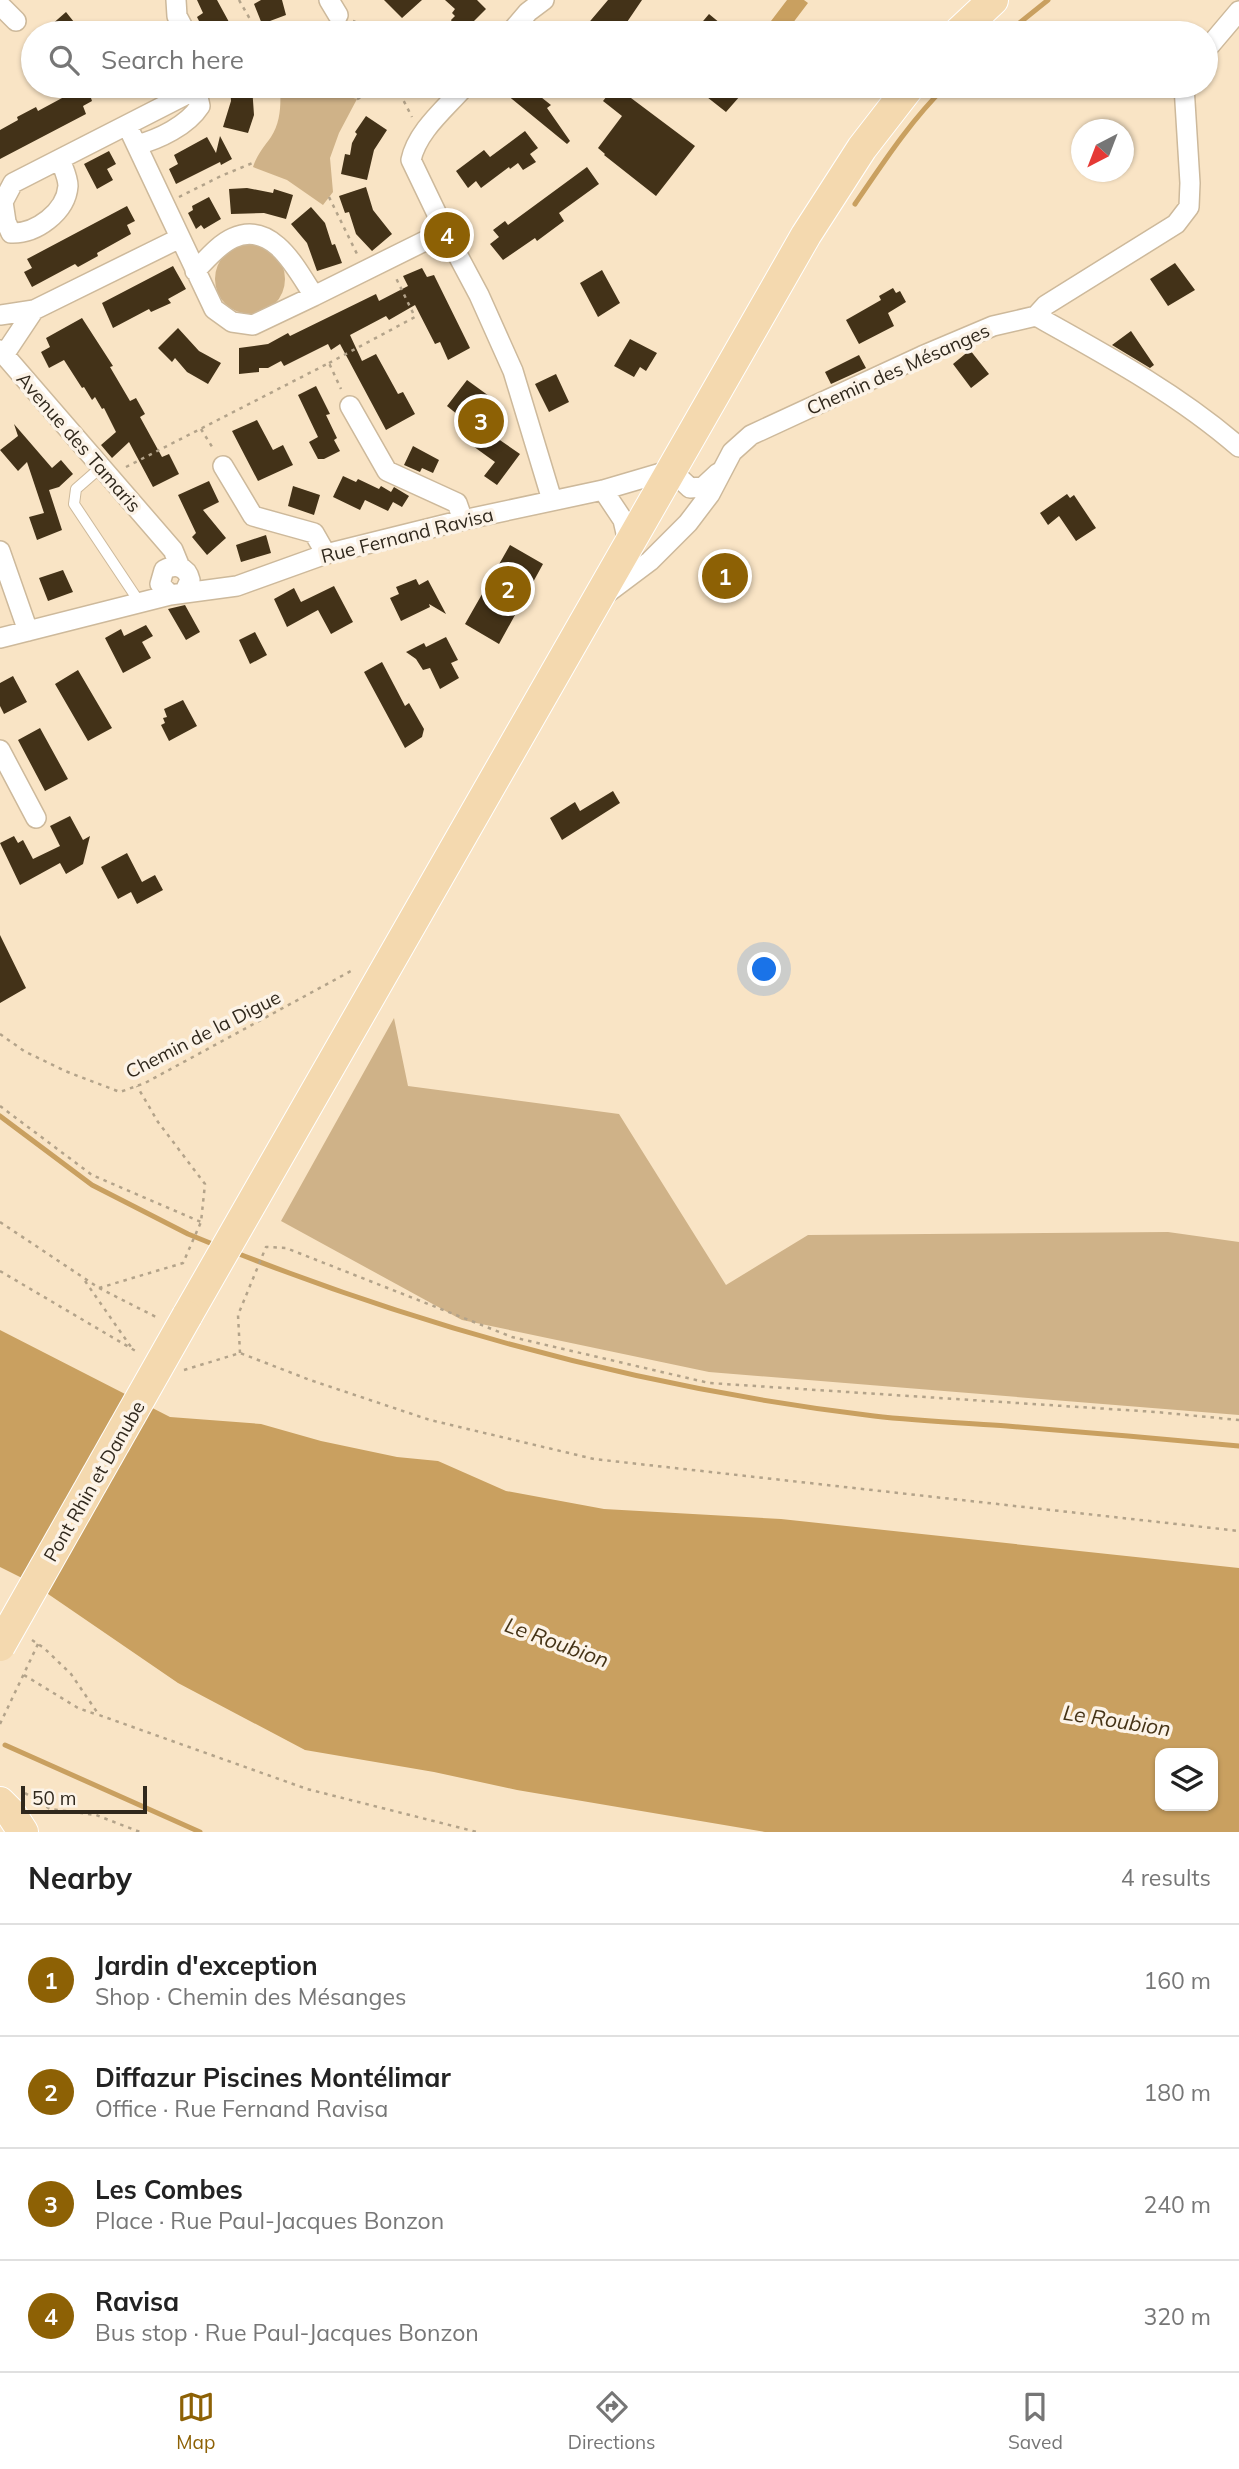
<!DOCTYPE html>
<html lang="en">
<head>
<meta charset="utf-8">
<style>
	body { margin:0; font-family:Mulish,sans-serif; background:#f6f6f6; color:#222 }
	.controls { position:absolute; right:21px; bottom:21px; display:grid; overflow:hidden; border-radius:14px; box-shadow:0 2px 5px #0004 }
	.controls button { width:63px; height:63px; display:grid; place-items:center; padding:0; border:0; border-bottom:2px solid #e0e0e0; background:#fff; color:#222; font:35px sans-serif }
	.compass { position:absolute; left:1071px; top:119px; width:63px; height:63px; border-radius:50%; background:#fff; box-shadow:0 2px 5px #0004; rotate:222deg }
	.scale { position:absolute; left:21px; bottom:18px; width:126px; box-sizing:border-box; padding-left:7px; border:4px solid #30281c; border-top:0; font-size:19px; line-height:24px; white-space:nowrap; color:#30281c; -webkit-text-stroke:5px #fcf3e7; paint-order:stroke }
	.you { position:absolute; left:765px; top:970px; width:24px; height:24px; margin:-18px; border:5px solid #fff; border-radius:50%; background:#1a73e8; box-shadow:0 0 0 10px #1a73e833 }
	.badge { display:grid; place-items:center; width:46px; height:46px; border-radius:50%; background:#8d6105; color:#fff; font-size:23px; font-weight:700 }
	.pin { position:absolute; translate:-50% -50%; border:4px solid #fff; box-shadow:0 2px 7px #0006 }
	.list { margin:0; padding:0; list-style:none }
	h2 { display:flex; justify-content:space-between; align-items:center; height:91px; margin:0; padding:0 28px; font-size:30px }
	h2 small { font-size:23px; font-weight:400; color:#767676 }
	.list li { display:grid; grid-template-columns:46px 1fr auto; gap:21px; align-items:center; box-sizing:border-box; height:112px; padding:0 28px; border-top:2px solid #e0e0e0 }
	.list b { display:block; font-size:26px; white-space:nowrap }
	.list p { margin:0; font-size:23px; white-space:nowrap; color:#767676 }
	.list em { font-size:23px; font-style:normal; color:#767676 }
	.icon { flex:none; width:38px; height:38px; fill:none; stroke:currentColor; stroke-width:2; stroke-linecap:round; stroke-linejoin:round }
	.map { position:relative; flex:none; width:1239px; height:1832px; overflow:hidden }
	.search { position:absolute; background:#fff; box-shadow:0 2px 5px #0004; left:21px; right:21px; top:21px; height:77px; display:flex; align-items:center; gap:18px; box-sizing:border-box; padding:0 24px; border-radius:38px; color:#767676; font-size:26px }
	.sheet { height:539px; background:#fff }
	nav { display:flex; justify-content:space-around; align-items:center; box-sizing:border-box; height:98px; border-top:2px solid #e0e0e0; background:#fff; font-size:19px; color:#767676 }
	nav a { display:grid; justify-items:center; gap:4px }
	nav .on { color:#8d6105 }
	.map>svg:first-child { display:block }
</style>
</head>
<body>
<div class="map">
<svg width="1239" height="1832" viewBox="0 0 1239 1832">
	<rect width="100%" height="100%" fill="#f9e4c5"/>
	<path fill="#cfb288" d="M280 86H318L324 90 357 99 339 133 330 158 333 192 323 205 287 180 253 167C257 155 263 148 271 137 281 122 281 103 280 86Z
		M215 279a35 35 0 1 1 70 0a35 35 0 1 1-70 0Z
		M394 1018 408 1086 619 1114 726 1285 808 1235 1168 1232 1239 1242V1415L709 1372 462 1320 281 1221Z"/>
	<path fill="#c9a060" fill-rule="evenodd" d="M787 0H804L808 3 786 32 771 21Z
		M0 1330 170 1417 261 1424 321 1441 397 1457 438 1461 506 1491 604 1509 781 1519 1239 1568V1832H765L517 1790 434 1772 305 1750 178 1683 32 1583 0 1567ZM1160 1753H1213V1806H1160Z"/>
	<g fill="none" stroke-linecap="round" stroke-linejoin="round">
		<path stroke="#c9a060" stroke-width="5" d="M1007 33 1048 0
			M855 204C883 163 911 120 946 86
			M0 1116 92 1185 188 1234 215 1245
			M234 1252C440 1333 655 1390 874 1416 918 1421 963 1423 1007 1426 1084 1432 1162 1439 1239 1446
			M5 1745 200 1832"/>
	</g>
	<path fill="#433218" d="M197 0H217L235 33H205L197 17 203 13Z
		M261 0H282L286 15 262 24 254 4Z
		M384 0H422L402 18Z
		M445 0H477L486 9 462 33H458L451 20 455 16 452 13 455 9Z
		M608 0H642L623 28 616 22 611 28 608 26 602 33H580Z
		M66 12 74 22 62 33H42Z
		M709 14 732 33H693Z
		M72 86H116L91 98 92 101 83 106 86 114 0 159V130L18 120 17 117 36 107 38 111 75 91Z
		M230 86H252L254 115 248 133 223 127 231 101Z
		M496 86H527L551 105 547 108 570 141 567 144Z
		M615 86 695 146 656 196 604 155 605 154 598 148 622 116 603 101Z
		M693 86H727L740 96 726 112Z
		M366 116 387 130 374 150 367 180 341 174 345 154 350 155 352 143 357 134 355 132Z
		M525 131 538 148 530 154 536 162 523 170 518 163 510 169 509 167 481 188 476 181 468 188 456 171 484 150 490 157Z
		M220 136 232 159 221 165 220 162 176 184 169 169 178 164 174 155 207 137 216 153Z
		M109 151 116 164 107 169 113 180 97 189 84 164Z
		M587 167 599 184 559 213 564 221 537 241 535 238 503 260 490 244 499 237 493 230 505 221 508 225Z
		M366 187 373 210 392 234 372 251 356 234 349 212 345 213 339 196Z
		M247 188 273 193 274 189 293 195 286 219 264 213 231 214 229 189Z
		M209 197 221 219 204 229 201 225 196 229 188 213 193 210 192 206Z
		M127 206 135 221 127 225 131 234 97 253 98 256 78 267 75 264 32 287 24 272 32 268 27 259Z
		M311 207 325 223 332 245 335 244 342 263 317 271 307 243 291 224Z
		M1175 263 1195 290 1168 306 1150 279Z
		M173 266 186 289 168 299 171 303 151 312 149 309 113 328 102 303Z
		M422 268 427 277 434 275 470 348 448 360 440 342 435 344 415 305 389 320 386 316 350 335 362 361 376 354 398 394 403 392 415 414 386 430 340 344 331 350 328 344 284 366 281 361 268 368H259V372L239 374V348L268 344 288 333 290 336 376 294 379 301 408 286 403 276Z
		M602 270 620 303 598 317 580 283Z
		M893 288 896 293 900 291 906 302 888 313 894 326 859 344 846 320 881 300 879 296Z
		M82 318 113 366 110 367 130 401 136 398 145 414 140 417 162 457 169 454 179 474 153 487 129 442 112 458 101 445 116 432 104 408 102 409 95 397 92 400 84 387 82 388 64 360 49 368 41 352 50 347 46 338Z
		M178 328 199 351 221 363 208 384 187 372 175 358 172 362 158 348Z
		M1131 331 1154 365 1150 368 1112 345Z
		M630 339 657 353 646 371 640 367 634 377 614 366Z
		M970 350 989 374 971 388 953 364Z
		M859 355 866 368 831 384 825 372Z
		M556 374 569 402 549 412 535 384Z
		M467 380 489 396 488 399 495 404 492 408 504 418 491 434 520 454 497 485 484 476 495 462 466 441 474 428 447 406Z
		M316 386 330 414 326 415 337 438 334 440 340 451 324 459H318L309 442 318 437 298 395Z
		M257 420 273 450 283 445 293 465 258 481 232 431Z
		M14 424 52 468 61 460 73 474 59 487 49 490 62 530 37 540 29 517 44 513 27 462 18 471 0 450 18 436Z
		M413 446 439 460 433 473 422 468 420 472 404 465Z
		M343 476 356 482 358 479 379 489 381 486 391 492 394 487 409 496 402 507 393 502 388 511 365 500 360 510 333 497Z
		M209 481 219 502 203 510 226 538 207 555 192 537 196 533 178 495Z
		M293 486 320 495 314 515 288 506Z
		M1067 494 1070 498 1074 495 1096 528 1076 541 1059 516 1048 525 1040 513Z
		M266 535 271 553 241 562 236 545Z
		M510 545 543 564 499 644 465 624Z
		M63 570 73 592 48 601 39 578Z
		M416 579 419 585 428 580 446 614 429 604 430 607 401 621 390 598 399 594 396 587Z
		M334 586 353 622 331 634 318 610 287 627 274 599 294 588 301 602Z
		M185 605 200 632 186 640 168 609Z
		M146 625 153 636 142 642 151 658 123 673 105 638 121 629 124 636Z
		M255 632 267 655 250 664 239 640Z
		M446 637 458 660 451 663 459 678 440 689 430 668 423 670 416 659 406 652 424 643 426 647Z
		M382 662 405 706 409 703 424 729 422 737 405 748 364 672Z
		M78 670 112 728 88 741 55 684Z
		M13 676 27 702 4 714 0 706V683Z
		M183 700 197 726 169 741 161 725 165 723 163 718 167 717 164 709Z
		M40 728 68 779 45 791 18 740Z
		M613 791 620 803 562 840 550 818 575 802 580 811Z
		M70 816 83 840 90 836 83 864 66 874 60 863 20 885 0 843 14 836 18 843 23 840 33 859 60 846 50 826Z
		M127 853 142 882 155 875 163 890 137 904 131 892 118 899 101 867Z
		M0 935 26 988 0 1003Z"/>
	<g fill="none" stroke-linecap="round" stroke-linejoin="round">
		<defs>
			<path id="service" d="M100 468 76 489 74 504 140 603"/>
			<path id="minor" d="M176 0 177 16 186 33
				M329 0 338 15
				M0 5 16 21
				M510 33 528 12 544 0
				M1206 50 1239 11
				M465 86C446 108 417 131 411 160L447 235 479 295 513 371 552 500
				M127 125 214 309 232 322 253 325 314 296C297 270 273 220 233 238 219 244 206 260 195 271
				M137 145C159 139 187 126 200 106L198 97 193 91
				M60 159C63 168 68 177 68 186 66 212 36 234 11 233L6 222 3 202 13 183 203 86
				M314 296 445 231
				M0 315 34 310 180 238
				M1036 316C1106 355 1178 394 1239 447
				M0 350 173 550 180 567
				M4 355 34 310
				M350 406 387 471 457 503 463 520
				M223 466 253 516 314 533 326 554
				M603 490 623 520 629 546
				M0 551 28 631
				M184 593 190 580C187 567 176 563 164 570L160 584 170 595 237 586 326 554 463 520 603 490 671 470 690 488 703 487 718 473
				M606 594 650 561 688 523 710 494 732 452 751 435 922 356 993 326 1036 316 1046 305 1176 224 1189 207 1190 183 1184 86
				M0 638 170 595
				M0 750 36 818"/>
			<path id="primary" d="M958 33 993 0
				M187 1316 806 235 862 148 910 86
				M0 1802 10 1812 23 1832"/>
		</defs>
		<use href="#service" stroke="#cdb99b" stroke-width="12"/>
		<use href="#minor" stroke="#cdb99b" stroke-width="22"/>
		<use href="#primary" stroke="#fff" stroke-width="32"/>
		<path stroke="#b3a38a" stroke-width="2.5" stroke-dasharray="3.5 5" stroke-linecap="butt" d="M239 0 258 33
			M353 21 367 27 370 33
			M396 86 412 117
			M357 99 386 86
			M179 197 221 176 255 162
			M329 197 357 254
			M329 363 415 317 395 276
			M201 429 214 450
			M126 467 329 363 341 389
			M0 1034 24 1051 65 1071 120 1092 145 1083 351 971 355 972
			M0 1106 92 1175 201 1222
			M0 1222 99 1288 158 1318
			M0 1271 139 1353
			M85 1281 131 1347
			M99 1288 183 1263 201 1222 205 1184 158 1122 137 1086
			M240 1353 238 1315 266 1247 286 1248 512 1337 709 1383 1156 1412 1239 1420
			M184 1370 240 1353 310 1380 430 1420 594 1459 1239 1531
			M32 1640 44 1648 71 1674 99 1715 307 1789 477 1832
			M24 1675 78 1708 98 1715
			M0 1724 38 1644
			M25 1793 50 1809 96 1815 140 1832"/>
		<use href="#service" stroke="#fff" stroke-width="10"/>
		<use href="#minor" stroke="#fff" stroke-width="19"/>
		<use href="#primary" stroke="#f4d9af" stroke-width="30"/>
		<defs>
			<path id="primary-bridge" d="M0 1646 187 1316"/>
		</defs>
		<use href="#primary-bridge" stroke="#fff" stroke-width="32" stroke-linecap="butt"/>
		<use href="#primary-bridge" stroke="#f4d9af" stroke-width="30"/>
	</g>
	<g text-anchor="middle" dominant-baseline="central" stroke-width="7" stroke-linejoin="round" paint-order="stroke">
		<g font-size="19" fill="#30281c" stroke="#fcf3e7">
			<text transform="translate(898 369) rotate(-24)">Chemin des Mésanges</text>
			<text transform="translate(79 442) rotate(49)">Avenue des Tamaris</text>
			<text transform="translate(407 535) rotate(-14)">Rue Fernand Ravisa</text>
			<text transform="translate(203 1034) rotate(-27)">Chemin de la Digue</text>
			<text transform="translate(94 1481) rotate(-60)">Pont Rhin et Danube</text>
		</g>
		<g font-size="21" font-style="italic" fill="#453316" stroke="#fcf3e7">
			<text transform="translate(557 1642) rotate(20)">Le Roubion</text>
			<text transform="translate(1117 1720) rotate(9)">Le Roubion</text>
		</g>
	</g>
</svg>
<div class="controls">
<button><svg class="icon" aria-label="layers" viewBox="0 0 24 24"><path d="M12 4l9 5-9 5-9-5zM3 14l9 5 9-5"/></svg></button>
</div>
<svg class="compass" viewBox="-18 -18 36 36"><path d="M0-13l5 13h-10z" fill="#e53935"/><path d="M0 13l5-13h-10z" fill="#767676"/></svg>
<div class="scale">50 m</div>
<div class="you"></div>
<div class="pin badge" style="left:725px;top:576px">1</div>
<div class="pin badge" style="left:508px;top:589px">2</div>
<div class="pin badge" style="left:481px;top:421px">3</div>
<div class="pin badge" style="left:447px;top:235px">4</div>
<div class="search"><svg class="icon" aria-label="search" viewBox="0 0 24 24"><circle cx="10" cy="10" r="6"/><path d="M15 15l6 6"/></svg>Search here</div>
</div>
<section class="sheet">
<h2>Nearby<small>4 results</small></h2>
<ul class="list">
<li><span class="badge">1</span><div><b>Jardin d'exception</b><p>Shop · Chemin des Mésanges</p></div><em>160 m</em></li>
<li><span class="badge">2</span><div><b>Diffazur Piscines Montélimar</b><p>Office · Rue Fernand Ravisa</p></div><em>180 m</em></li>
<li><span class="badge">3</span><div><b>Les Combes</b><p>Place · Rue Paul-Jacques Bonzon</p></div><em>240 m</em></li>
<li><span class="badge">4</span><div><b>Ravisa</b><p>Bus stop · Rue Paul-Jacques Bonzon</p></div><em>320 m</em></li>
</ul>
</section>
<nav>
<a class="on"><svg class="icon" aria-label="map" viewBox="0 0 24 24"><path d="M3 6l6-2 6 2 6-2v14l-6 2-6-2-6 2zM9 4v14M15 6v14"/></svg>Map</a>
<a><svg class="icon" aria-label="directions" viewBox="0 0 24 24"><path d="M12 3l9 9-9 9-9-9zM9 14v-3h6M13 9l2 2-2 2"/></svg>Directions</a>
<a><svg class="icon" aria-label="saved" viewBox="0 0 24 24"><path d="M7 4h10v16l-5-4-5 4z"/></svg>Saved</a>
</nav>
</body>
</html>
